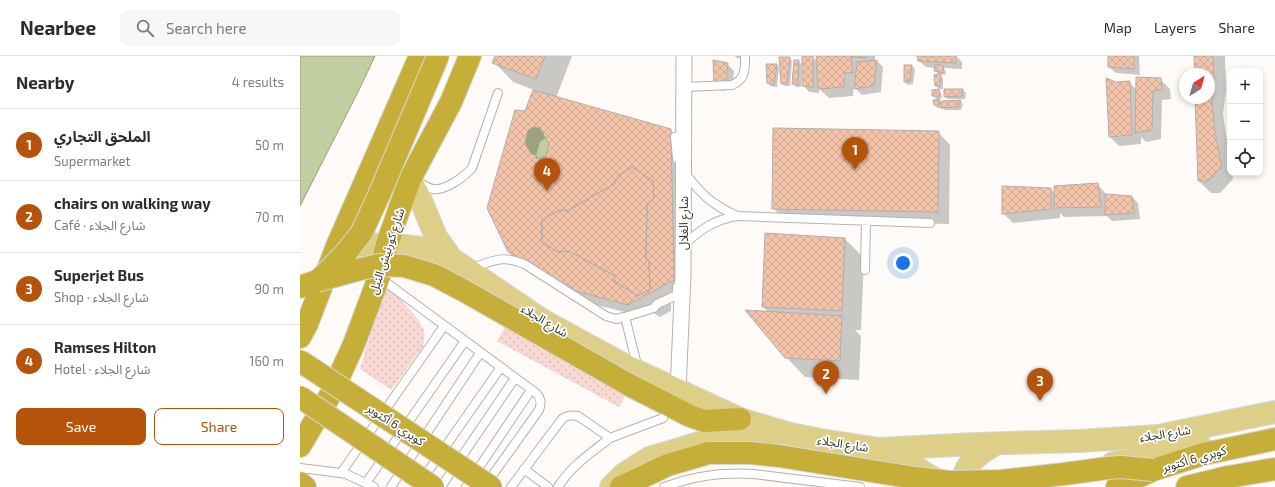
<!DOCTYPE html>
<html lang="en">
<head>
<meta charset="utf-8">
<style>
	body { margin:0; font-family:"Exo 2","Noto Sans Arabic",sans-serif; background:#f7f7f7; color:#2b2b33 }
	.controls { position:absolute; right:12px; top:12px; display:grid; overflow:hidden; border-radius:8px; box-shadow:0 2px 6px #0003 }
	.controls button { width:36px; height:36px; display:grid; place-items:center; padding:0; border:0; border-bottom:1px solid #e1e1e2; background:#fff; color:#2b2b33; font:20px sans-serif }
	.compass { position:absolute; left:879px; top:12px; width:36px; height:36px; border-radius:50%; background:#fff; box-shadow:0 2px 6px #0003; rotate:37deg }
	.you { position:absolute; left:603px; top:207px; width:14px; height:14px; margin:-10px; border:3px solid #fff; border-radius:50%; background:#1a73e8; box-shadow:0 0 0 6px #1a73e833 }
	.badge { display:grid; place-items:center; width:26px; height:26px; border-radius:50%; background:#b45309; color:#fff; font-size:13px; font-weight:700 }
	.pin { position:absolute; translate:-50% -33px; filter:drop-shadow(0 1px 2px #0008) }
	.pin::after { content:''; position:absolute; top:21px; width:14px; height:12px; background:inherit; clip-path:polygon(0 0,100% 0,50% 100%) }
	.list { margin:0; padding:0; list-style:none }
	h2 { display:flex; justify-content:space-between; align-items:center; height:52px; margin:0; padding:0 16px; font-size:17px }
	h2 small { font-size:13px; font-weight:400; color:#7c7c81 }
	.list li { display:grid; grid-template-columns:26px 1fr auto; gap:12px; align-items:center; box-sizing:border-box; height:72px; padding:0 16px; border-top:1px solid #e1e1e2 }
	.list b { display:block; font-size:15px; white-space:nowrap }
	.list p { margin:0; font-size:13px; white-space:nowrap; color:#7c7c81 }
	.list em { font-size:13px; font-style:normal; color:#7c7c81 }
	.actions { display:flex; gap:8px; padding:12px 16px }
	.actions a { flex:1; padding:9px 0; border:1px solid #b45309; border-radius:8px; text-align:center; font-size:14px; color:#b45309 }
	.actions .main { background:#b45309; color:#fff }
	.icon { flex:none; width:22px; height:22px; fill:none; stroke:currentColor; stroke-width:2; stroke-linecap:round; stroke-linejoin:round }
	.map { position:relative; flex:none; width:975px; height:431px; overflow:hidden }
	header { display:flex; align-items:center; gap:24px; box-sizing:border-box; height:56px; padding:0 20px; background:#fff; border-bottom:1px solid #e1e1e2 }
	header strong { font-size:19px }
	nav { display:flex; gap:22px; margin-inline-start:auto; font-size:14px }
	.search { width:280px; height:36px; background:#f7f7f7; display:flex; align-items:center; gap:10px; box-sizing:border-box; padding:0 14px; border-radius:8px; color:#7c7c81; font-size:15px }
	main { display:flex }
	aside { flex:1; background:#fff }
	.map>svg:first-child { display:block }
</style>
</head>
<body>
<header>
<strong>Nearbee</strong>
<div class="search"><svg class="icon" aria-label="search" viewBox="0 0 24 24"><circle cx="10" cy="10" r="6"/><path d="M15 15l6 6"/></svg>Search here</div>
<nav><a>Map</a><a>Layers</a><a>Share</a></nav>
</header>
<main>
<aside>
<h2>Nearby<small>4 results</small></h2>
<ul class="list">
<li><span class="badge">1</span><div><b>الملحق التجاري</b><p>Supermarket</p></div><em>50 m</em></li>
<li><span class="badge">2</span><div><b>chairs on walking way</b><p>Café · شارع الجلاء</p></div><em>70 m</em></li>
<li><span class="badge">3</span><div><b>Superjet Bus</b><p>Shop · شارع الجلاء</p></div><em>90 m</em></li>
<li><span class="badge">4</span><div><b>Ramses Hilton</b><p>Hotel · شارع الجلاء</p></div><em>160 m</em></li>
</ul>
<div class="actions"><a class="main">Save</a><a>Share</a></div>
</aside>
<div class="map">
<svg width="975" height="431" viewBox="0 0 975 431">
	<defs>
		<pattern id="garden-dots" width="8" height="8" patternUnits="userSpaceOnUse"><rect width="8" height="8" fill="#f8d8d3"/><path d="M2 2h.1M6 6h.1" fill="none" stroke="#d5bab6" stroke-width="1.8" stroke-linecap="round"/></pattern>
		<pattern id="building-cross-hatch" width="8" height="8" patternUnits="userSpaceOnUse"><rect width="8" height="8" fill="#f3c4a9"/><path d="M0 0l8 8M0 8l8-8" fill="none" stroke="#d1a992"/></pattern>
	</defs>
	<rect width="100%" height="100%" fill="#fdfaf7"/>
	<path fill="url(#garden-dots)" d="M85 228C94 238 121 262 124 275 125 280 124 285 123 291L91 334 60 313Z
		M207 268 328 335 319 351 197 285Z"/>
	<path fill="#c1ce9f" stroke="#97a07f" d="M0 0H75L59 34 0 150Z
		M234 71 240 72 249 88 246 101H243L242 103 236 102V99L231 98 225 87 228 74Z"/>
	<path fill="#0003" fill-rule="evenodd" d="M196 0H272L256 42 370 74 383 86 385 236 371 244V255L360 261 351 255 340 260 289 247 221 208 209 195 226 57 234 34 213 26 194 6ZM246 82 250 88 247 102 240 104 236 100 240 86Z
		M435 0H443L444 3 437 2Z
		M503 0 513 1 517 6V0H575V5H577L583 11 581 36 562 39 555 32 556 25H554L553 40 529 42 519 33V37L509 36 503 29Z
		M641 0H656L662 6V13L643 12 645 14 646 19 639 18 643 22V33H639L636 30 639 19 635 15V12L626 11 619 5Z
		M809 0H839L840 19 816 17 809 11Z
		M895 0H925L926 35 923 58 930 105V117H932L933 123 920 137H911L899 125 896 42H909V18H896Z
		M490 2 492 5 490 30H485L482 27Z
		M498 5 501 8V31H496L493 28Z
		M427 8 434 15 432 33 422 35 415 29Z
		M477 9 479 12 477 31 471 30 468 27Z
		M612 10 615 13 613 28 608 29 605 26Z
		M860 23 870 33 871 43 862 44 861 83 846 86 841 81V88L819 90 810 81 816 27 829 26 836 33Z
		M638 34 641 37 642 42 638 43 642 46 660 45 663 48 661 54H645L642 52H638L634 49 638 44 633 40V35Z
		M663 34 666 37 665 43H648L645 40Z
		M638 76 650 89 649 168 485 164 473 152Z
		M797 128 807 139 832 141 838 147 840 163 812 165 807 160 764 161 760 157V162L713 167 703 157 750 133 755 137Z
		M545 183 564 202 561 274H555L561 280 559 324 505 321 486 301 469 257 463 251Z"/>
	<path fill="url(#building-cross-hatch)" stroke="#b2aeab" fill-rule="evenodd" d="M195 0H245L236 23 192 7Z
		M502 0H513V31L502 30Z
		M516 0H566V2L551 1 553 17 545 16 544 31 518 33Z
		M617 0H656V7L618 5Z
		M808 0H834V13L808 11Z
		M894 0H913L914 22 912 45 915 77 922 111 908 125H898L895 42H909V18H895Z
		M479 1H490L487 28H481Z
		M413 4 428 7 426 27 414 29Z
		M494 4H499L498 29 492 28Z
		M577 4 574 30 554 33 557 6Z
		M466 8H477L474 29 467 27Z
		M635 8 643 10 644 17 634 15Z
		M604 9H612L610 25 604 26Z
		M641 18 640 30H635L634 19Z
		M836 21 861 22 862 33 853 35 852 74 835 77Z
		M806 22 816 26 830 25 832 79 809 81Z
		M639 33 640 40H632V34Z
		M644 33H663L662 40 644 41Z
		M233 34 371 73 374 224 328 249 276 235 208 196 187 152 215 54 225 55ZM234 71 240 72 249 88 246 101H243L242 103 236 102V99L231 98 225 87 228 74ZM332 111 353 125 354 142 347 148 346 203 349 206 350 233 338 240 314 225 315 220 269 195 257 196 242 186V164L259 154 267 155 314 128 319 119Z
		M640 43 639 49H634L633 44Z
		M661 44 658 51 641 52 642 45Z
		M473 72 639 75 638 156 472 153Z
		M332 111 353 125 354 142 347 148 346 203 349 206 350 233 338 240 314 225 315 220 269 195 257 196 242 186V164L259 154 267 155 314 128 319 119Z
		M798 127 801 151 754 152V130Z
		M702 130 751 132V153L702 158Z
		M805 138 832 140 834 157 805 159Z
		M465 177 545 182 542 255 462 251Z
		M445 254 542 260 540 305 485 302Z"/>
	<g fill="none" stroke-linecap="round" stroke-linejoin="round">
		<defs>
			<path id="lane" d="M384 31 432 29C446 23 445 13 445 0
				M377 102 375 81 383 84
				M384 116C402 139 411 148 437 160
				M118 126C122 128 128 132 133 133 145 135 164 121 172 112L198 37
				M384 189C401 173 414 164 437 160L630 167
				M172 212C193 205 204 198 226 209L306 260 316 263 325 261 354 252 357 248 377 239V231
				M565 214 566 165
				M80 222 236 337C241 342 242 347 239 354L187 427
				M325 261 338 313
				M310 382 363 362
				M0 412 33 416 46 418 74 431
				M224 413 248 431
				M41 417 144 270
				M122 424 201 311
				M66 427 165 285
				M91 431 180 297
				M141 431 215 322
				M166 431 231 334
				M211 431 262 363C267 359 271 359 278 360L310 382C291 397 271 410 258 431
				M364 431C393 420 422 416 453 418L560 431"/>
			<path id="street" d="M378 335 383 219 384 0"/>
			<path id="primary" d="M110 123 120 142 136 181 152 203
				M37 190 87 188 105 190 122 192 152 203 242 264 328 311 440 363 490 378 521 384 579 393 675 388 779 385 858 380 975 356
				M580 393 610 408 641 427
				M813 407 901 391
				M311 431 324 418 349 402 376 394 399 387 434 382 476 379
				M669 431C653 414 683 395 696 388"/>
			<path id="highway" d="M0 231 17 225
				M0 281 7 268 37 190 120 0
				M333 331 390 360 404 365 440 363
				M0 390 32 336 54 288 79 221 87 188 110 123 151 46 170 0
				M0 427 5 431
				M321 431 368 409 409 397
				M817 431 853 414 904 398 975 383
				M887 431 928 421 975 413"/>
		</defs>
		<use href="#lane" stroke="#b4b1ae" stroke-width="10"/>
		<use href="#street" stroke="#b4b1ae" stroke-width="17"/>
		<use href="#primary" stroke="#d7d7d6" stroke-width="24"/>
		<use href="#highway" stroke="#d7d7d6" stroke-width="24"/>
		<use href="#lane" stroke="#fff" stroke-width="8"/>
		<use href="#street" stroke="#fff" stroke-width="15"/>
		<use href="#primary" stroke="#ddcf88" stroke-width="22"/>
		<use href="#highway" stroke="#c6af38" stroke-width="22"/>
		<defs>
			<path id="highway-bridge" d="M20 223 45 198 62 176 79 139 138 0
				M17 225 61 213 80 209 104 210 134 219 168 237 333 331
				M0 305 191 431
				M0 341 133 431
				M409 397H450L479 400 615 422 650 426 701 425 764 418 808 412 821 411 853 414"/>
		</defs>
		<use href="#highway-bridge" stroke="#d7d7d6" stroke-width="24" stroke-linecap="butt"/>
		<use href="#highway-bridge" stroke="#c6af38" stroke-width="22"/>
	</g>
	<g text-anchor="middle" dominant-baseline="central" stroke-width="3.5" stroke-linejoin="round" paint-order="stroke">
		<g font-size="12" fill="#363534" stroke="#fff">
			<text transform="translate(383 167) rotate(-90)">شارع الغلال</text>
			<text transform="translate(86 195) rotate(-72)">شارع كورنيش النيل</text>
			<text transform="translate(245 264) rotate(31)">شارع الجلاء</text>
			<text transform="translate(96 368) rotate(33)">كوبري 6 أكتوبر</text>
			<text transform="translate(865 377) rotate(-9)">شارع الجلاء</text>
			<text transform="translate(543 387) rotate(9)">شارع الجلاء</text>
			<text transform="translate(894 402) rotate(-16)">كوبري 6 أكتوبر</text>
		</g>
	</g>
</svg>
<div class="controls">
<button>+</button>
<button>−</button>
<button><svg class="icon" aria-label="locate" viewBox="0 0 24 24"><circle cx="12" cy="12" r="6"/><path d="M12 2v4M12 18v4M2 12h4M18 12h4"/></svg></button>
</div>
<svg class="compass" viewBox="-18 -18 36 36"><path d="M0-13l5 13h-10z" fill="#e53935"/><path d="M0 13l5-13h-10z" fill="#7c7c81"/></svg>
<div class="you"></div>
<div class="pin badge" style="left:555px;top:114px">1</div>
<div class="pin badge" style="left:526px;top:338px">2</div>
<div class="pin badge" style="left:740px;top:345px">3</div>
<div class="pin badge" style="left:247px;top:135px">4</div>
</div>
</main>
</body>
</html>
